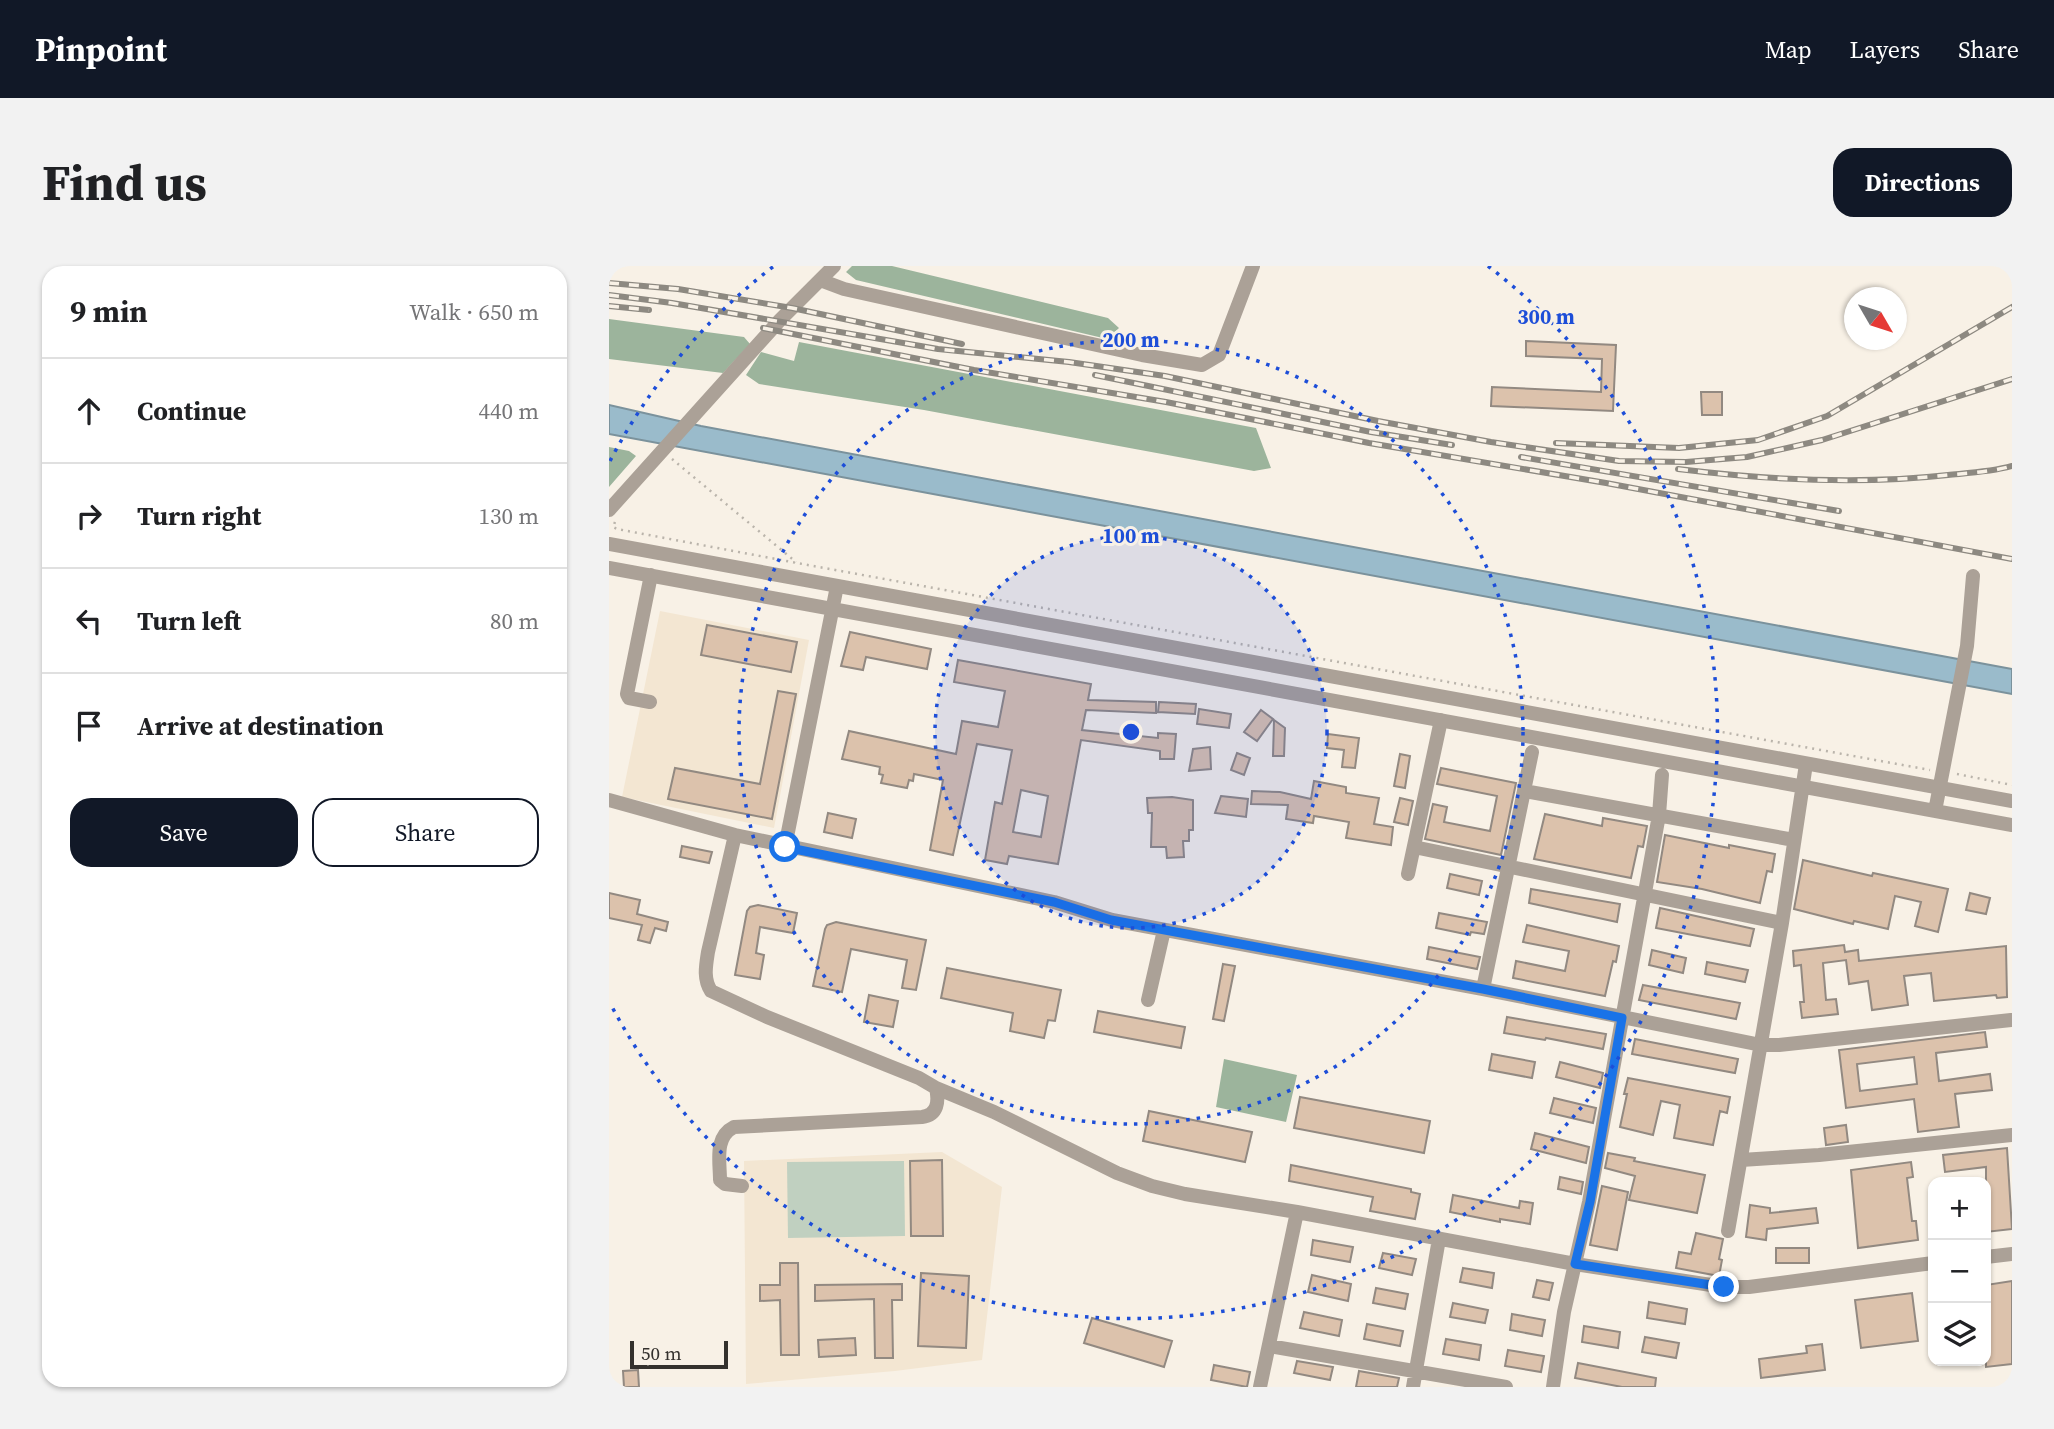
<!DOCTYPE html>
<html lang="en">
<head>
<meta charset="utf-8">
<style>
	body { margin:0; font-family:"Source Serif 4",serif; background:#f2f2f2; color:#202124 }
	.controls { position:absolute; right:21px; bottom:21px; display:grid; overflow:hidden; border-radius:14px; box-shadow:0 2px 5px #0004 }
	.controls button { width:63px; height:63px; display:grid; place-items:center; padding:0; border:0; border-bottom:2px solid #e0e0e0; background:#fff; color:#202124; font:35px sans-serif }
	.compass { position:absolute; left:1235px; top:21px; width:63px; height:63px; border-radius:50%; background:#fff; box-shadow:0 2px 5px #0004; rotate:129deg }
	.scale { position:absolute; left:21px; bottom:18px; width:98px; box-sizing:border-box; padding-left:7px; border:4px solid #34312d; border-top:0; font-size:19px; line-height:24px; white-space:nowrap; color:#34312d; -webkit-text-stroke:5px #f8f1e6; paint-order:stroke }
	.stop { position:absolute; width:21px; height:21px; margin:-16px; border:5px solid #1a73e8; border-radius:50%; background:#fff }
	.stop.end { background:#1a73e8; border-color:#fff; box-shadow:0 2px 7px #0008 }
	.list { margin:0; padding:0; list-style:none }
	h2 { display:flex; justify-content:space-between; align-items:center; height:91px; margin:0; padding:0 28px; font-size:30px }
	h2 small { font-size:23px; font-weight:400; color:#757577 }
	.list li { display:grid; grid-template-columns:46px 1fr auto; gap:21px; align-items:center; box-sizing:border-box; height:105px; padding:0 28px; border-top:2px solid #e0e0e0 }
	.list b { display:block; font-size:26px; white-space:nowrap }
	.list em { font-size:23px; font-style:normal; color:#757577 }
	.actions { display:flex; gap:14px; padding:21px 28px }
	.actions a { flex:1; padding:16px 0; border:2px solid #111827; border-radius:21px; text-align:center; font-size:24px; color:#111827 }
	.actions .main { background:#111827; color:#fff }
	.icon { flex:none; width:38px; height:38px; fill:none; stroke:currentColor; stroke-width:2; stroke-linecap:round; stroke-linejoin:round }
	.map { position:relative; flex:none; width:1403px; height:1121px; overflow:hidden; border-radius:21px }
	header { display:flex; align-items:center; gap:42px; box-sizing:border-box; height:98px; padding:0 35px; background:#111827; color:#fff }
	header strong { font-size:33px }
	nav { display:flex; gap:38px; margin-inline-start:auto; font-size:24px }
	.intro { display:flex; align-items:center; justify-content:space-between; box-sizing:border-box; height:168px; padding:0 42px }
	h1 { margin:0; font-size:49px }
	.button { padding:18px 32px; border-radius:21px; background:#111827; color:#fff; font-size:24px; font-weight:700 }
	main { display:flex; gap:42px; padding:0 42px }
	aside { flex:1; background:#fff; border-radius:21px; box-shadow:0 2px 5px #0004 }
	.map>svg:first-child { display:block }
</style>
</head>
<body>
<header>
<strong>Pinpoint</strong>
<nav><a>Map</a><a>Layers</a><a>Share</a></nav>
</header>
<div class="intro"><h1>Find us</h1><a class="button">Directions</a></div>
<main>
<aside>
<h2>9 min<small>Walk · 650 m</small></h2>
<ul class="list">
<li><svg class="icon" aria-label="ahead" viewBox="0 0 24 24"><path d="M12 20V5M6 11l6-6 6 6"/></svg><div><b>Continue</b></div><em>440 m</em></li>
<li><svg class="icon" aria-label="right" viewBox="0 0 24 24"><path d="M7 20v-9h11M14 6l5 5-5 5"/></svg><div><b>Turn right</b></div><em>130 m</em></li>
<li><svg class="icon" aria-label="left" viewBox="0 0 24 24"><path d="M17 20v-9H6M10 6l-5 5 5 5"/></svg><div><b>Turn left</b></div><em>80 m</em></li>
<li><svg class="icon" aria-label="arrive" viewBox="0 0 24 24"><path d="M6 21V4h12l-3 4 3 4H6"/></svg><div><b>Arrive at destination</b></div></li>
</ul>
<div class="actions"><a class="main">Save</a><a>Share</a></div>
</aside>
<div class="map">
<svg width="1403" height="1121" viewBox="0 0 1403 1121">
	<rect width="100%" height="100%" fill="#f8f1e6"/>
	<path fill="#f3e6d2" d="M51 345 200 374 165 562 13 531Z
		M333 886 393 921 373 1094 286 1105 137 1118 135 895Z"/>
	<path fill="#c0d0c0" d="M295 895 296 970 179 972 178 896Z"/>
	<path fill="#9cb49c" d="M243 0H283L499 52 510 62 498 73 247 14 237 6Z
		M0 53 135 71 141 78 114 107 0 93Z
		M190 76 647 162 662 202 645 205 315 144 150 118 137 109 152 86 185 95Z
		M0 181 20 185 27 190 0 221Z
		M615 793 688 809 677 856 607 841Z"/>
	<path fill="#9abbcb" stroke="#7b929c" stroke-width="2" d="M0 139 92 160 1403 403V428L0 168Z"/>
	<path fill="#dcc2ac" stroke="#928981" stroke-width="2" fill-rule="evenodd" d="M917 75 1007 79 1004 145 882 140 883 121 992 126 993 93 917 90Z
		M1092 126H1113V149H1093Z
		M98 359 188 376 182 406 92 389Z
		M241 366 322 383 318 403 257 391 254 404 232 400Z
		M349 394 482 418 479 434 547 436V447L477 444 473 464 549 472V467L567 468 565 493H551V485L472 474 449 598 400 590 398 598 376 594 386 536 393 538 403 484 368 478 344 589 321 584 334 514 305 508 304 515 300 514 298 522 272 517 274 509 270 508 271 501 233 493 240 465 347 488 353 455 389 461 396 425 345 416ZM412 524 439 530 432 571 404 566Z
		M169 425 187 428 163 553 59 533 66 502 151 518Z
		M550 436 587 438 586 448 549 446Z
		M590 443 622 448 620 462 588 458Z
		M652 444 664 453 648 475 635 466Z
		M665 454 676 462 675 490H664Z
		M719 468 750 472 746 502 733 501 735 484 718 482Z
		M601 481 602 503 580 505 584 483Z
		M628 487 641 492 635 509 622 504Z
		M791 488 801 490 796 522 785 520Z
		M832 502 907 517 892 589 816 573 824 538 838 541 835 556 881 565 888 530 828 518Z
		M705 515 737 521V527L770 532 765 558 784 561 782 579 737 572 740 556 705 550 704 557 677 553 679 539 642 538 643 525 671 526 702 533Z
		M612 530 639 533 637 551 606 547Z
		M563 531 584 534V564H580V575H574L575 591 558 592 557 581H542L543 547H539L538 532Z
		M791 532 804 535 799 559 785 556Z
		M219 547 247 553 243 572 215 566Z
		M936 548 993 560 994 552 1038 560 1034 581 1029 580 1022 612 925 593Z
		M1056 569 1120 582V579L1166 588 1163 606 1158 605 1151 637 1093 623 1048 616Z
		M73 580 103 586 100 597 71 591Z
		M1194 594 1263 610 1264 607 1339 623 1329 666 1306 660 1312 636 1286 630 1279 663 1245 655 1244 658 1185 643Z
		M841 608 873 615 870 629 838 622Z
		M922 623 1011 638 1008 656 920 637Z
		M0 627 31 634 28 648 59 656 57 665 46 662 41 677 29 674 33 659 0 652Z
		M1361 627 1381 632 1377 648 1357 644Z
		M149 639 188 647 184 667 151 661 147 687 155 689 151 713 126 709 138 645 141 641Z
		M1051 642 1145 663 1141 680 1047 662Z
		M830 647 878 656 875 668 862 666 861 669 827 662Z
		M227 656 317 674 307 724 293 722 298 694 242 683 233 726 204 720 216 663 218 659Z
		M918 659 1010 680 1007 696 1004 695 996 730 904 712 907 695 956 705 960 685 914 676Z
		M1235 679 1236 686 1249 684 1250 695 1397 680 1398 731 1388 732 1387 729 1325 735 1322 707 1295 710 1299 739 1263 744 1259 715 1240 718 1237 694 1214 697 1217 734 1227 733 1229 748 1193 752 1191 736H1195L1192 699 1185 700 1184 685Z
		M820 681 871 691 868 703 818 693Z
		M1043 684 1077 692 1074 707 1040 699Z
		M1098 696 1139 704 1136 716 1096 708Z
		M614 698 626 700 615 755 604 753Z
		M338 702 452 724 446 755 439 754 435 772 401 765 404 747 332 732Z
		M1034 719 1131 737 1127 753 1030 734Z
		M260 729 289 735 284 761 255 756Z
		M489 745 576 761 572 782 485 766Z
		M898 751 997 768 994 783 937 772 936 774 895 767Z
		M1376 766 1378 781 1327 787 1330 815 1381 808 1383 824 1346 828 1350 861 1309 866 1305 833 1237 842 1230 784ZM1305 791 1308 818 1251 825 1248 798Z
		M1026 773 1129 793 1126 807 1023 788Z
		M883 788 926 796 923 812 880 804Z
		M951 796 994 807 991 822 947 811Z
		M1019 812 1121 831 1118 847 1111 845 1104 879 1065 872 1071 839 1052 835 1044 869 1011 861 1018 828H1015Z
		M691 831 821 855 815 887 685 862Z
		M945 832 987 842 984 857 941 847Z
		M540 845 643 866 636 896 534 875Z
		M1237 859 1239 876 1217 879 1215 862Z
		M926 867 980 881 977 897 922 883Z
		M1398 882 1403 963 1377 966V901L1336 906 1334 889Z
		M999 887 1026 892 1025 895 1096 909 1088 947 1020 934 1026 910 996 902Z
		M333 894 334 970H302L301 895Z
		M1302 896 1304 911 1298 912 1303 955H1307L1309 974 1249 982 1242 904Z
		M682 899 802 923V926L811 928 806 953 761 945 764 931 680 915Z
		M951 911 974 916 972 928 949 923Z
		M993 920 1019 926 1008 984 981 979Z
		M844 929 910 942 911 935 924 937 921 958 891 953V956L841 946Z
		M1141 939 1161 942V947L1207 942 1209 957 1158 963 1157 974 1137 971Z
		M1087 967 1114 973 1110 993 1113 994 1110 1010 1067 1002 1070 986 1082 988Z
		M704 974 744 981 741 996 702 989Z
		M1167 982H1200V997H1167Z
		M774 987 807 993 803 1009 770 1002Z
		M171 997H189L190 1089H172L171 1034 151 1035V1019H171Z
		M854 1002 885 1007 883 1022 851 1016Z
		M312 1007 360 1010 357 1082 309 1080Z
		M703 1009 742 1018 739 1035 699 1026Z
		M928 1014 944 1017 940 1034 924 1031Z
		M1403 1015V1098L1377 1101V1019Z
		M293 1018V1034H283L284 1092H266L265 1033 206 1035V1019Z
		M767 1022 799 1028 796 1043 764 1037Z
		M1303 1027 1309 1075 1252 1082 1246 1034Z
		M1040 1036 1078 1043 1076 1058 1038 1052Z
		M844 1037 879 1044 876 1057 841 1051Z
		M695 1046 733 1054 730 1070 691 1062Z
		M903 1048 936 1054 933 1070 901 1064Z
		M483 1052 563 1075 555 1101 475 1077Z
		M758 1058 794 1065 791 1080 755 1073Z
		M975 1060 1011 1066 1009 1082 973 1076Z
		M1036 1071 1070 1077 1067 1092 1033 1086Z
		M246 1072 247 1089 210 1091 209 1074Z
		M837 1073 872 1079 870 1094 834 1088Z
		M1213 1078 1216 1104 1152 1112 1150 1093 1198 1087 1197 1080Z
		M899 1084 935 1090 932 1106 896 1100Z
		M688 1095 724 1101 721 1114 685 1107Z
		M969 1097 1047 1112 1046 1121H1013L966 1112Z
		M605 1099 641 1106 638 1121 602 1114Z
		M29 1104 30 1121H15L14 1105Z
		M750 1105 790 1112 788 1121H747Z"/>
	<g fill="none" stroke-linecap="round" stroke-linejoin="round">
		<path stroke="#bab4ab" stroke-width="2.5" stroke-dasharray="2 5" stroke-linecap="butt" d="M63 193 187 296
			M6 256 4 261 8 263 188 297 1321 504
			M1348 508 1403 519"/>
		<path stroke="#aba197" stroke-width="14" d="M211 14 235 23 533 89 593 99 610 89 644 0
			M0 244 171 54 225 0
			M0 278 1403 535
			M0 302 1403 559
			M41 436 20 432 18 428 42 309
			M915 525 1185 574
			M0 534 126 569 445 636 503 654 874 723 1152 779H1170L1402 754
			M1326 545 1358 380 1364 310
			M126 569 99 686C97 699 94 713 102 725L158 751 310 812 327 822C330 835 329 849 313 851L125 861C105 871 111 895 111 914L116 918 133 920
			M176 581 228 320
			M805 581 1173 657
			M799 608 832 454
			M874 723 923 486
			M539 734 555 664
			M327 822 385 846 508 907 543 920 576 928 688 946 966 998 1115 1021H1140L1324 997
			M1132 894 1210 889 1403 869
			M1119 965 1173 657 1197 498
			M1377 991 1403 988
			M660 1080 897 1121
			M651 1121 688 946
			M804 1121 830 973
			M944 1121 955 1046 980 936 1050 549 1053 509"/>
		<defs>
			<path id="rail" d="M0 17 69 23 183 42 353 78
				M0 29 63 37 329 83 460 96 556 110 769 155 882 176 1010 195 1077 196 1138 191 1213 174 1403 113
				M0 40 40 44
				M154 62 365 104 557 136 760 177 997 217 1403 293
				M486 109 762 166 843 179
				M947 177 1070 182 1149 174 1218 150 1403 41
				M912 191 1230 245
				M1069 203C1159 214 1249 219 1339 209 1360 207 1382 206 1403 200"/>
		</defs>
		<use href="#rail" stroke="#8d8981" stroke-width="6"/>
		<use href="#rail" stroke="#f8f1e6" stroke-width="3.5" stroke-dasharray="10" stroke-linecap="butt"/>
	</g>
	<g fill="none" stroke-linecap="round" stroke-linejoin="round">
		<path stroke="#1a73e8" stroke-width="9" d="M176 581 445 636 502 654 874 723 1013 752 981 936 966 998 1115 1021"/>
	</g>
	<circle cx="522" cy="466" r="196" fill="#1d4ed8" fill-opacity=".12"/>
	<g fill="none" stroke="#1d4ed8" stroke-width="3.5" stroke-dasharray="3.5 7">
		<circle cx="522" cy="466" r="196"/>
		<circle cx="522" cy="466" r="392"/>
		<path d="M1 195A587 587 0 0 1 165 0M879 0A587 587 0 1 1 1 737"/>
	</g>
	<circle cx="522" cy="466" r="10" fill="#1d4ed8" stroke="#f8f1e6" stroke-width="3.5"/>
	<g font-size="21" text-anchor="middle" font-weight="bold" fill="#1d4ed8" stroke="#f8f1e6" stroke-width="6" stroke-linejoin="round" paint-order="stroke">
		<text x="937" y="58">300 m</text>
		<text x="522" y="81">200 m</text>
		<text x="522" y="277">100 m</text>
	</g>
</svg>
<div class="controls">
<button>+</button>
<button>−</button>
<button><svg class="icon" aria-label="layers" viewBox="0 0 24 24"><path d="M12 4l9 5-9 5-9-5zM3 14l9 5 9-5"/></svg></button>
</div>
<svg class="compass" viewBox="-18 -18 36 36"><path d="M0-13l5 13h-10z" fill="#e53935"/><path d="M0 13l5-13h-10z" fill="#757577"/></svg>
<div class="scale">50 m</div>
<div class="stop" style="left:176px;top:581px"></div>
<div class="stop end" style="left:1115px;top:1021px"></div>
</div>
</main>
</body>
</html>
